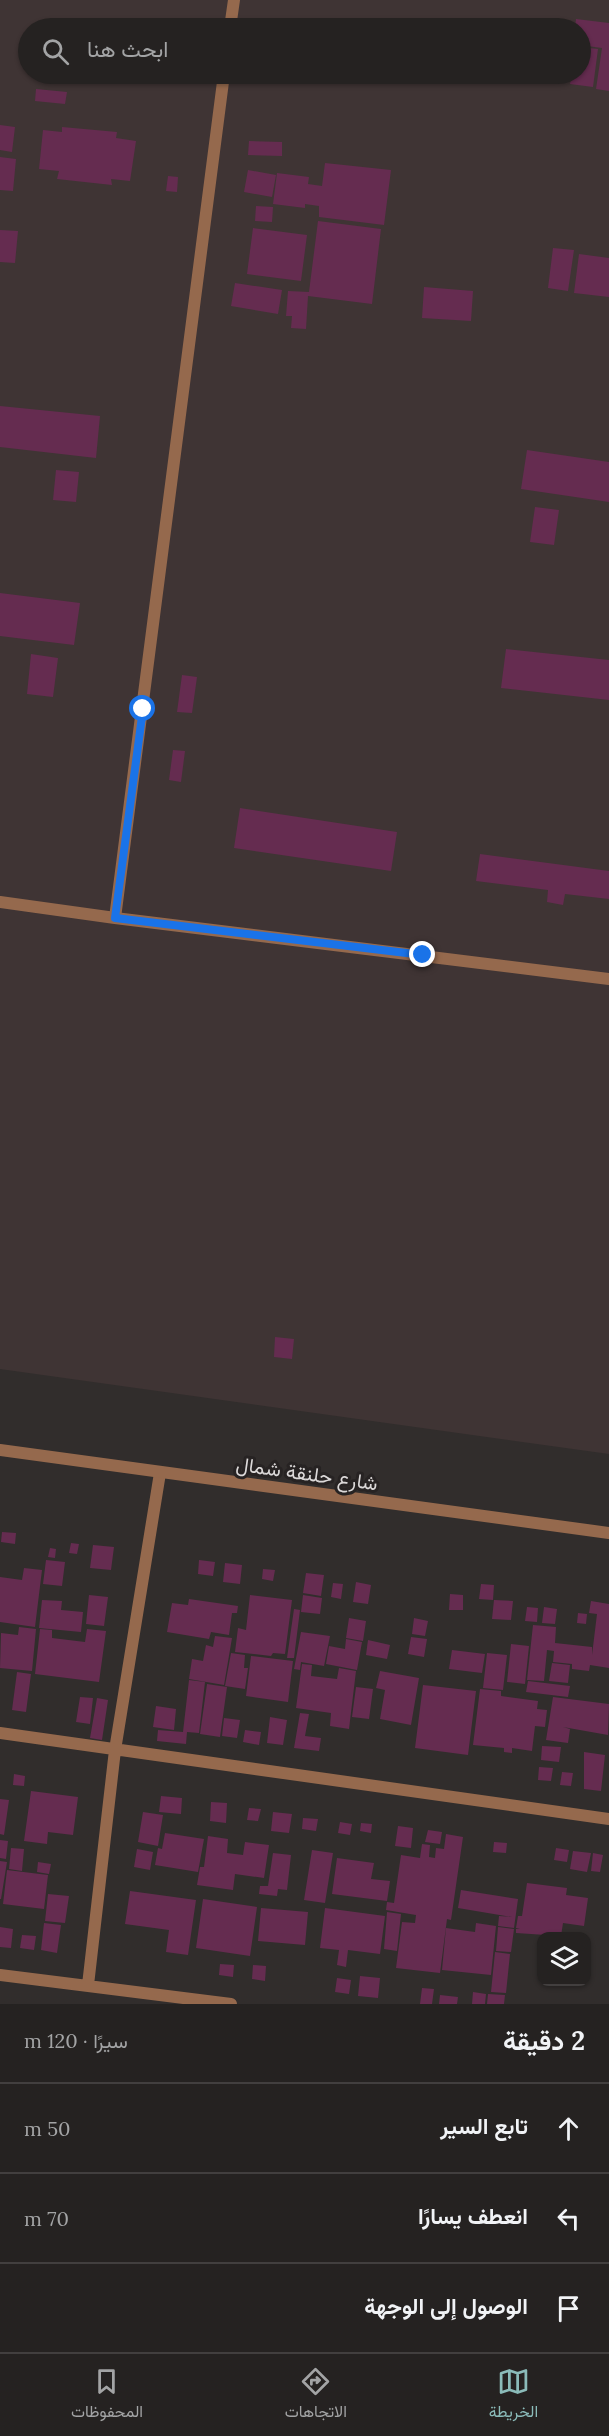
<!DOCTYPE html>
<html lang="ar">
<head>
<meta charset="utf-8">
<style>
	body { margin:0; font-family:Lora,Vazirmatn,serif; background:#312f2e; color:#f1f3f6; direction:rtl }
	.controls { position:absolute; right:18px; bottom:18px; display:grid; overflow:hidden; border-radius:12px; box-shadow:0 2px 4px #0004 }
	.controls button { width:54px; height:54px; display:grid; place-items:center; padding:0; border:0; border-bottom:2px solid #423f3f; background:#252221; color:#f1f3f6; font:30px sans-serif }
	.stop { position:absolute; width:18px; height:18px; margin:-14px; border:4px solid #1a73e8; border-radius:50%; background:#fff }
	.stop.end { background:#1a73e8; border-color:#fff; box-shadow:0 2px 6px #0008 }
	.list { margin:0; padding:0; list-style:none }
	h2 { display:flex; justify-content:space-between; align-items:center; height:78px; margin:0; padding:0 24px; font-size:26px }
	h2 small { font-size:20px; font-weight:400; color:#a3a4a5 }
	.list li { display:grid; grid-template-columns:39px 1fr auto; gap:18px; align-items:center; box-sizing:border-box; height:90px; padding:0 24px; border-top:2px solid #423f3f }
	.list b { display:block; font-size:22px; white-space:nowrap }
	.list em { font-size:20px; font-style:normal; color:#a3a4a5 }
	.icon { flex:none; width:33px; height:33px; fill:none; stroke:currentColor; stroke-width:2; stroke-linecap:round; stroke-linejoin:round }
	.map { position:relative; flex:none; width:609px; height:2004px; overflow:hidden; direction:ltr }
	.search { position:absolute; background:#252221; box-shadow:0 2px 4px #0004; left:18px; right:18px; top:18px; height:66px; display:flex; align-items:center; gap:15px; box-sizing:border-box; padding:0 21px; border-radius:33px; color:#a3a4a5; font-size:22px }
	.sheet { height:348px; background:#252221 }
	nav { display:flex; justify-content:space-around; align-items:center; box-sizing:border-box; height:84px; border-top:2px solid #423f3f; background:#252221; font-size:16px; color:#a3a4a5 }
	nav a { display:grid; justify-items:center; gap:3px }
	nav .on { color:#8bbbb9 }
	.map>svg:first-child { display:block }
</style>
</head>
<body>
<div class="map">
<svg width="609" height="2004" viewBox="0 0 609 2004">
	<rect width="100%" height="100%" fill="#312d2c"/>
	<path fill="#3f3434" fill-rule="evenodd" d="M0 0H609V1454L0 1369ZM28 28H580V74H28Z"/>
	<path fill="#652c50" d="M82 18 154 25V28H81Z
		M576 19 609 23V91L596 89 602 48 580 45V28H575Z
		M580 47 598 49 593 87 570 84 572 74H580Z
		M36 89 67 92 65 104 35 101Z
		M0 125 15 127 12 152 0 150Z
		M62 127 117 132 116 138 136 141 130 181 111 179 112 185 57 179 59 171 39 169 43 130 62 132Z
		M249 141 282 142V156L248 155Z
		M0 157 16 159 13 191 0 190Z
		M325 163 391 170 384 225 319 217V206L305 204V208L273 204 277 173 309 177 308 184 322 186Z
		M248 170 276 175 272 197 244 192Z
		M168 176 178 177 177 192 166 191Z
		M256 206 273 207 272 222 255 221Z
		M318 221 381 229 372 304 308 296 306 329 291 328 292 316H286L288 291 309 292Z
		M253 228 307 235 301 281 247 274Z
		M0 230 18 231 15 263 0 262Z
		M553 248 574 250 568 291 548 288Z
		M579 254 609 258V297L574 293Z
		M235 283 282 290 278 314 231 306Z
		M424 287 473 291 471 321 422 318Z
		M0 406 100 416 96 458 0 447Z
		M527 450 609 462V502L521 489Z
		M56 470 79 472 76 502 53 500Z
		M535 507 559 510 554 545 530 542Z
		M0 593 80 603 74 645 0 636Z
		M506 649 609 660V700L501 688Z
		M31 654 58 658 53 697 27 694Z
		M182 675 197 677 192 713 177 712Z
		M173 750 185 751 181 782 169 780Z
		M240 808 397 832 391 871 234 848Z
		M480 854 609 871V899L565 894 563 905 547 902 548 890 476 881Z
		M275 1337 294 1339 292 1359 274 1357Z
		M2 1532 16 1533 15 1544 1 1542Z
		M71 1543 79 1544 77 1554 69 1553Z
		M93 1545 114 1547 111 1570 90 1568Z
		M50 1548 56 1549 55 1558 48 1557Z
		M46 1560 65 1562 62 1586 43 1584Z
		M199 1560 215 1562 213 1576 198 1574Z
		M225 1563 242 1565 240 1584 223 1582Z
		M24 1568 42 1570 35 1627 0 1622V1577L22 1580Z
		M263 1569 275 1570 273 1581 262 1579Z
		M306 1573 324 1575 321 1596 303 1593Z
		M356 1582 371 1585 368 1604 353 1602Z
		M333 1583 343 1584 341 1599 331 1597Z
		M481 1584 494 1585 493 1600 479 1599Z
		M450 1594 463 1595V1610H449Z
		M89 1595 108 1597 104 1626 86 1624Z
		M250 1595 292 1600 285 1654 273 1653 271 1656 235 1652 238 1628 246 1630Z
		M303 1595 322 1598 320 1614 301 1612Z
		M189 1599 238 1606 237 1613H232L229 1635 211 1632 209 1639 167 1632 172 1603 188 1605Z
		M42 1600 62 1601 61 1610 83 1612 81 1632 39 1628Z
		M494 1600 513 1601 511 1620 492 1619Z
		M591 1601 609 1604V1668L590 1665 589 1671 572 1669V1664L553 1662 554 1651 547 1650 544 1681 527 1680 533 1625 556 1627 555 1643 592 1647V1655L597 1614 589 1613Z
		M527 1607 538 1608 537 1622 525 1621Z
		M544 1607 557 1609 555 1624 542 1623Z
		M294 1609 300 1610 294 1658H287Z
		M578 1613 587 1614 586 1624 577 1623Z
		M349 1618 366 1621 363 1641 346 1638Z
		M414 1618 428 1621 425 1636 412 1634Z
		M19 1627 36 1629 32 1671 0 1668 1 1633 18 1635Z
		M40 1629 52 1630V1638L85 1642 87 1629 106 1631 99 1682 35 1674Z
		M301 1632 330 1636 324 1666 301 1662 300 1670 294 1669Z
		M215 1636 232 1638 224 1685 189 1679 192 1659 203 1661 206 1645 213 1647Z
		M411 1637 427 1639 424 1657 408 1654Z
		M346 1639 362 1642 357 1670 326 1664 329 1646 345 1649Z
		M368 1640 390 1645 387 1659 366 1655Z
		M511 1644 529 1646 525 1684 507 1682Z
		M452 1650 485 1654 482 1673 449 1669Z
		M231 1653 245 1655 244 1668H248L245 1689 225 1686Z
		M487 1653 507 1655 503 1690 483 1688Z
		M251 1656 293 1661 288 1702 246 1696Z
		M552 1663 570 1665 568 1683 549 1681Z
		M302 1664 312 1665 311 1676 337 1679 339 1668 356 1671 349 1729 330 1726 331 1713 296 1708Z
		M380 1671 419 1678 411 1725 380 1719 385 1690 376 1688Z
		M17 1672 31 1674 26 1712 12 1710Z
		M189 1680 205 1682 199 1733 187 1732 186 1744 157 1741 158 1730 183 1732Z
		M528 1681 570 1686 568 1697 526 1692Z
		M207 1684 227 1687 220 1737 200 1734Z
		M423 1685 476 1691 468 1755 415 1748Z
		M356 1687 373 1689 369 1719 352 1717Z
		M480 1689 501 1691V1696L538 1701 537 1709 547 1710 545 1727 535 1726 532 1751 512 1748V1753L504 1752V1748L473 1745Z
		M80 1697 93 1698 90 1724 76 1722Z
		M553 1697 609 1704 608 1735 563 1727 570 1729 568 1743 546 1740Z
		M97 1698 108 1700 102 1740 90 1738Z
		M156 1706 176 1709 174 1730 153 1727Z
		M300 1713 309 1714 305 1736 321 1738 319 1751 294 1748Z
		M270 1717 287 1720 283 1745 267 1743Z
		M224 1718 240 1720 237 1738 222 1736Z
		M245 1730 261 1732 259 1745 243 1742Z
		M542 1746 561 1747 559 1762 541 1760Z
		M584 1752 605 1755 601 1791 584 1789Z
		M539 1767 553 1768 551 1781 538 1780Z
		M562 1772 573 1773 571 1786 560 1785Z
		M14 1774 25 1776 24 1786 13 1785Z
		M31 1791 78 1797 73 1835 48 1832 47 1844 24 1841Z
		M161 1796 182 1798 181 1814 159 1812Z
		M0 1799 9 1800 4 1835 0 1834Z
		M211 1802 227 1803 226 1823 210 1821Z
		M249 1808 261 1809 258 1821 247 1820Z
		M143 1812 163 1815 158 1846 138 1842Z
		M273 1812 292 1814 289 1833 271 1831Z
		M303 1818 318 1819 316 1831 302 1829Z
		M340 1822 352 1824 350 1835 338 1833Z
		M361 1823 372 1824 371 1833 360 1831Z
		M398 1826 413 1828 411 1848 395 1846Z
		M428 1830 442 1832 440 1844 425 1842Z
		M165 1833 204 1839 198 1872 155 1865 158 1848 162 1849Z
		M446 1834 463 1837 451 1920 447 1919 440 1973 396 1968 402 1922 415 1923 416 1915 386 1910 387 1902 394 1903 401 1855 420 1858 422 1844 430 1845 429 1857 435 1858 436 1848 444 1849Z
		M208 1836 228 1839 227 1853 243 1855 245 1842 269 1845 264 1878 235 1874 233 1890 197 1885 200 1867H204Z
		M0 1840 8 1841 6 1859 0 1858Z
		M494 1842 507 1843 506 1853 493 1852Z
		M11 1848 24 1849 22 1871 9 1869Z
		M556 1848 569 1850 567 1862 554 1860Z
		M137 1849 153 1852 150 1870 134 1867Z
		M312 1850 333 1853 325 1903 304 1900Z
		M573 1851 591 1853 587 1872 570 1869Z
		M273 1853 291 1855 287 1890 278 1889 277 1896 259 1894 260 1886H268Z
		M593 1853 603 1855 600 1872 591 1871Z
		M337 1858 374 1863 371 1879 390 1881 387 1901 332 1894Z
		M0 1861 7 1862 1 1899H0Z
		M38 1862 51 1864 49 1874 37 1872Z
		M7 1870 48 1875 44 1909 3 1904Z
		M527 1883 567 1888 566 1895 588 1898 584 1926 563 1923 561 1936 516 1933V1929H520L516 1928 518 1916H522Z
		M461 1890 518 1899 514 1928 498 1926 499 1916 512 1917 458 1908Z
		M130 1891 196 1900 188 1955 166 1952 169 1930 125 1924Z
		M48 1894 69 1896 65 1923 45 1921Z
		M203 1899 257 1907 250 1956 196 1948Z
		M261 1908 308 1912 305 1945 258 1941Z
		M325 1908 385 1916 380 1954 348 1950 346 1967 337 1965 339 1950 320 1948Z
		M387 1912 401 1914 397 1951 384 1949Z
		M44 1923 61 1925 57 1953 41 1950Z
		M476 1923 496 1926 491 1975 442 1970 446 1928 475 1932Z
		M0 1927 13 1929 11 1948 0 1947Z
		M498 1927 514 1929 511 1952 496 1951Z
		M22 1935 36 1936 34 1950 20 1948Z
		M495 1952 510 1954 506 1993 491 1992Z
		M220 1964 234 1965 233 1977 219 1975Z
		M253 1965 266 1966 265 1981 252 1979Z
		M360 1976 380 1978 378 1998 358 1996Z
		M337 1978 351 1980 349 1994 335 1992Z
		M422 1988 434 1989 432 2004H420Z
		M473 1992 486 1994 485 2004H472Z
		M488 1994 505 1995 504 2004H487Z
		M440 1995 458 1997 457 2004H439Z"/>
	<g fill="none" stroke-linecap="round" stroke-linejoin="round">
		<path stroke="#95694d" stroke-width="12" d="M230 28 234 0
			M0 902 115 918 224 74
			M115 918 609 979"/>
		<path stroke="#95694d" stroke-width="12" d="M0 1733 609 1819
			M0 1975 231 2004
			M88 1985 115 1750 160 1473"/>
		<path stroke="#95694d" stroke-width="12" d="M0 1450 609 1533"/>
	</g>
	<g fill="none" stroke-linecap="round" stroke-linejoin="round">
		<path stroke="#1a73e8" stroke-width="8" d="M143 709 115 918 423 955"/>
	</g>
	<g text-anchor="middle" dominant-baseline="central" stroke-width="6" stroke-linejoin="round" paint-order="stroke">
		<g font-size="20" fill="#dcd9d9" stroke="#272323">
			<text transform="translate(307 1473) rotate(8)">شارع حلنقة شمال</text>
		</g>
	</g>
</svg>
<div class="controls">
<button><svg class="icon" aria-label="layers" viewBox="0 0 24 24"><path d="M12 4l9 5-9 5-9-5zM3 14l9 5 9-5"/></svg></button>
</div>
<div class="stop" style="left:143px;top:709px"></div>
<div class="stop end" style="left:423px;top:955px"></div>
<div class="search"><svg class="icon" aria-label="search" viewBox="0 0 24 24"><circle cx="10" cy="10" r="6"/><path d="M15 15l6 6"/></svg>ابحث هنا</div>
</div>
<section class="sheet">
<h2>2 دقيقة<small>سيرًا · 120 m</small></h2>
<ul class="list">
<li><svg class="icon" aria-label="ahead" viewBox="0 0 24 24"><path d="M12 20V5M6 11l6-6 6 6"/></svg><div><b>تابع السير</b></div><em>50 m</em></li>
<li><svg class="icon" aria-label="left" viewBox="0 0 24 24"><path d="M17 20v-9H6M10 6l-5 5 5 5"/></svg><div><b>انعطف يسارًا</b></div><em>70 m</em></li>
<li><svg class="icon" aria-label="arrive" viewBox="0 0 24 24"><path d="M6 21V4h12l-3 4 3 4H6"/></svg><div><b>الوصول إلى الوجهة</b></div></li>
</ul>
</section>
<nav>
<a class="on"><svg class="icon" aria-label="map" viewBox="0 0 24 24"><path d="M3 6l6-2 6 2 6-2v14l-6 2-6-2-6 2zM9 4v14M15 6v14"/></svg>الخريطة</a>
<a><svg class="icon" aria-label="directions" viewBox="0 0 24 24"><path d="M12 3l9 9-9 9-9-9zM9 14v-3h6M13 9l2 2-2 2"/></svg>الاتجاهات</a>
<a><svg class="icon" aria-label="saved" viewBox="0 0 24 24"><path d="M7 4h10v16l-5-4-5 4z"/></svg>المحفوظات</a>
</nav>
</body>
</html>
